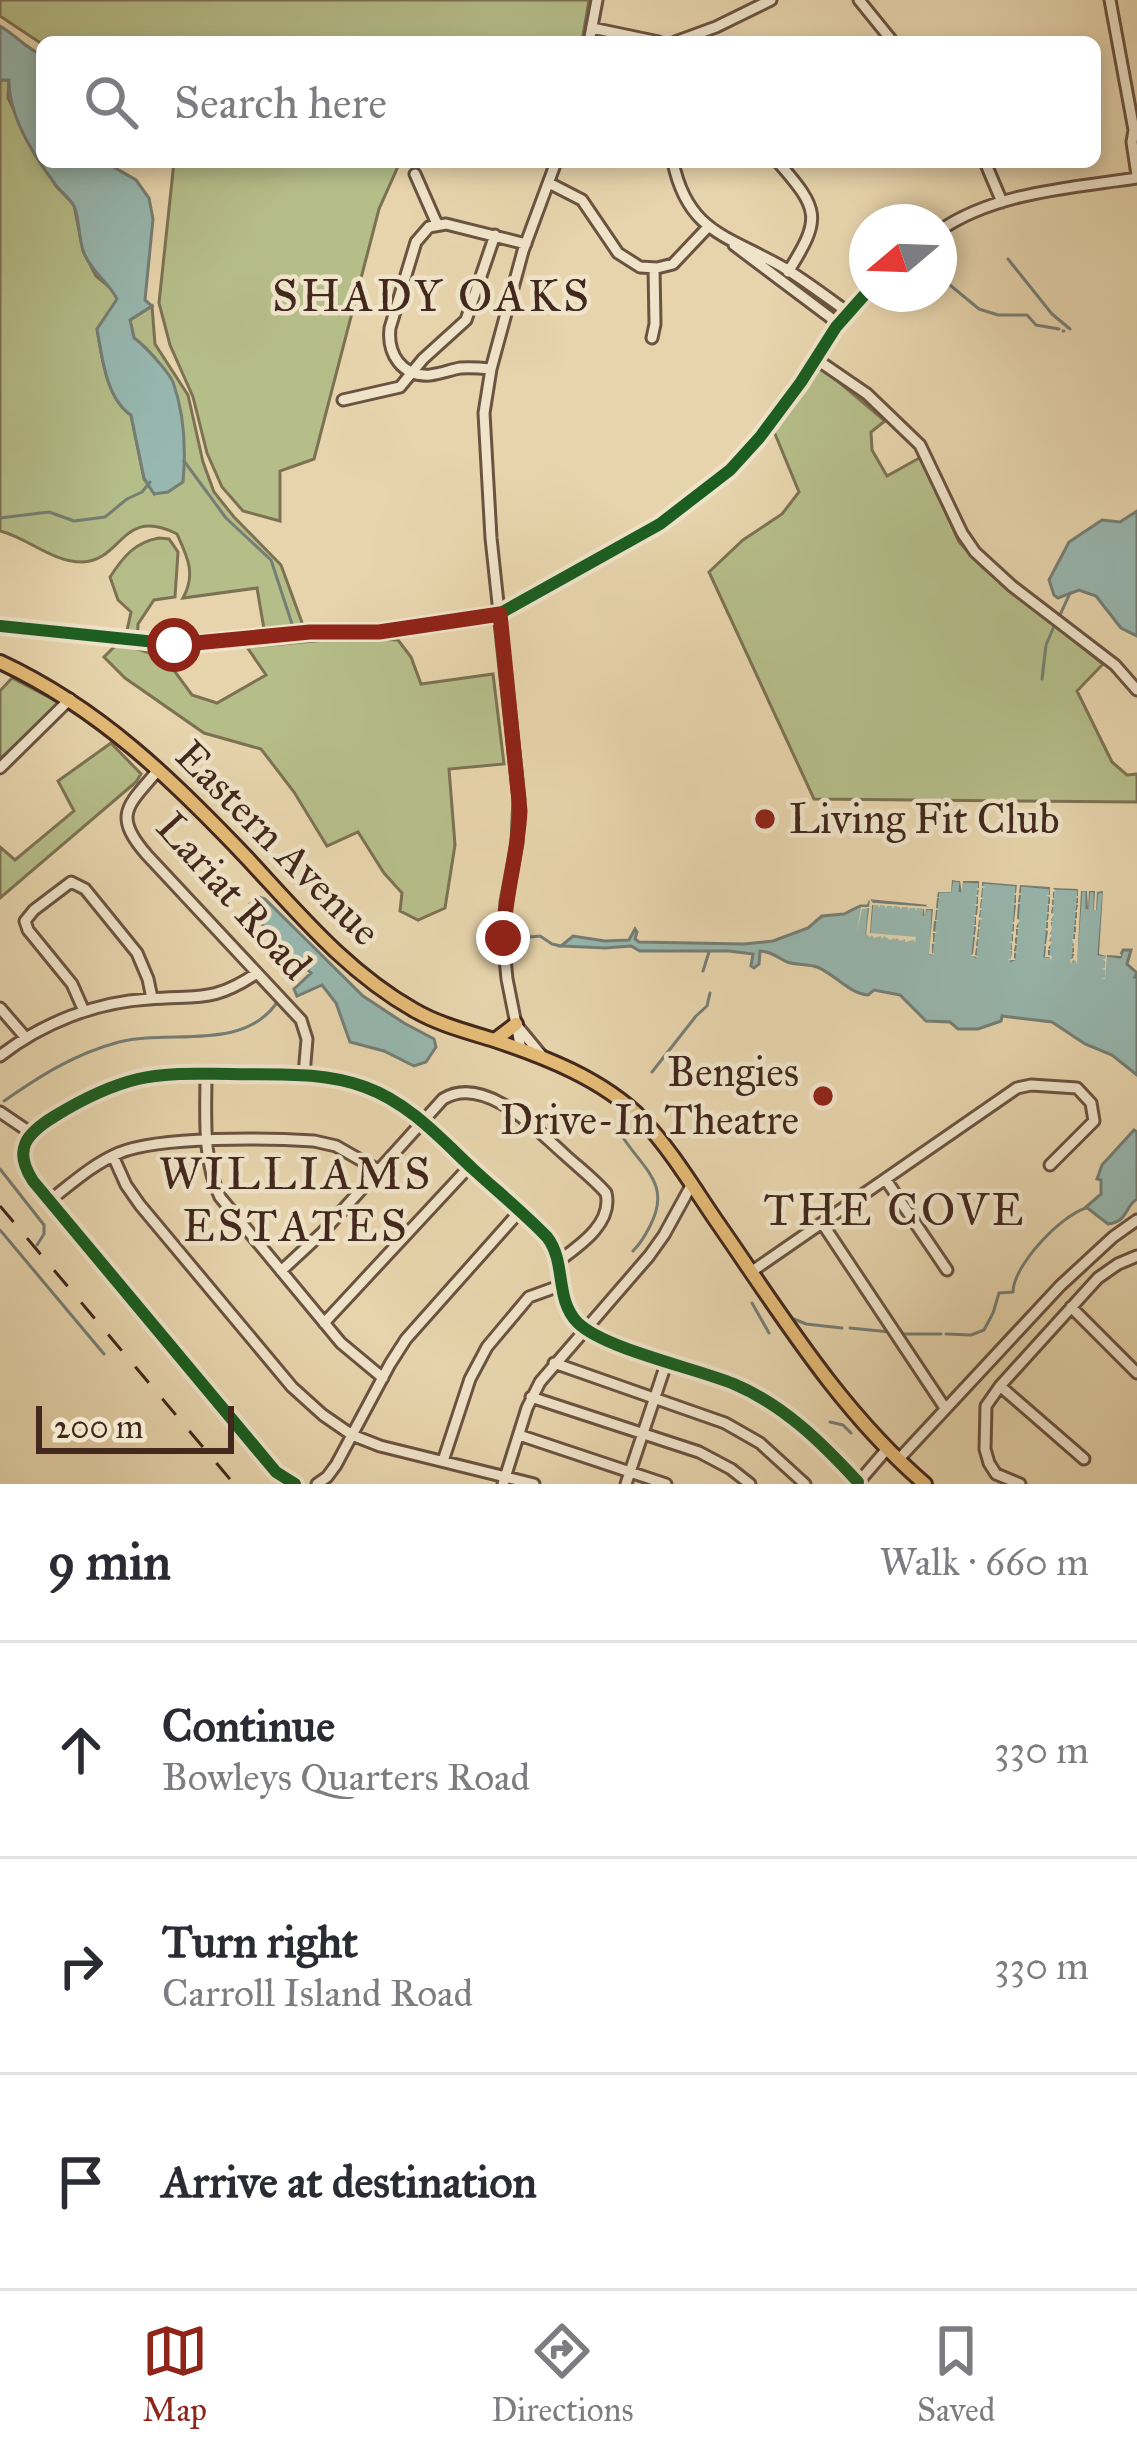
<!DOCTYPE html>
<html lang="en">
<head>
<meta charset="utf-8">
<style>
	body { margin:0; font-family:"IM FELL Great Primer",serif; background:#f2f2f3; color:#2b2b33 }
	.compass { position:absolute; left:849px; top:204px; width:108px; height:108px; border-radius:50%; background:#fff; box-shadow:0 6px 18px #0003; rotate:251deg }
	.scale { position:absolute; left:36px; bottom:30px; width:198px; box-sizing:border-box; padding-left:12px; border:6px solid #42281d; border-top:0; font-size:33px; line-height:42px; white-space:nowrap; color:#42281d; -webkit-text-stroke:9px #efe3c9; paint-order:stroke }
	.stop { position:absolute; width:36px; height:36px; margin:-27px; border:9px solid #8f2418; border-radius:50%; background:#fff }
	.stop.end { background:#8f2418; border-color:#fff; box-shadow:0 3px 12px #0008 }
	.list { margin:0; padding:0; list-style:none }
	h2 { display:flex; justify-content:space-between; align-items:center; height:156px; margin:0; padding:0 48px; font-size:51px }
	h2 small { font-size:39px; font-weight:400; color:#7c7c81 }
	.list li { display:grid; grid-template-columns:78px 1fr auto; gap:36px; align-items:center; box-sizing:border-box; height:216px; padding:0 48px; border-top:3px solid #e1e1e2 }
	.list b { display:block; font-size:45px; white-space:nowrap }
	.list p { margin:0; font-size:39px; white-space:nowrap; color:#7c7c81 }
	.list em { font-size:39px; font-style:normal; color:#7c7c81 }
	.icon { flex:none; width:66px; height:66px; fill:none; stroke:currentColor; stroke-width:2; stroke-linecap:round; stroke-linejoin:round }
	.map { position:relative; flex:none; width:1137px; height:1484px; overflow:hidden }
	.search { position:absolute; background:#fff; box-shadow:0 6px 18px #0003; left:36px; right:36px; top:36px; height:132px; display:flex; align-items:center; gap:30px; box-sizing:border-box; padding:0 42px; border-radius:18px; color:#7c7c81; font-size:45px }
	.sheet { height:804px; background:#fff }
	nav { display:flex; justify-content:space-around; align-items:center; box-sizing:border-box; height:168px; border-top:3px solid #e1e1e2; background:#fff; font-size:33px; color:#7c7c81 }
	nav a { display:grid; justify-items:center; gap:6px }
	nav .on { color:#8f2418 }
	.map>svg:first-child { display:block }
</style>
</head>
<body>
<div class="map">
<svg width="1137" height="1484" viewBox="0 0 1137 1484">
	<rect width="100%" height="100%" fill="#e7d4ac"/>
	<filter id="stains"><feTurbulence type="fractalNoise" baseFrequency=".00167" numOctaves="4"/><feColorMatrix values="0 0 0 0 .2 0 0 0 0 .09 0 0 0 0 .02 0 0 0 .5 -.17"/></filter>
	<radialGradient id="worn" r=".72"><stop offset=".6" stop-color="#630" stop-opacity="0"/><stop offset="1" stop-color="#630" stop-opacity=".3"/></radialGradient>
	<path fill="#b5bd89" stroke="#7c7253" stroke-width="3" d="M0 0H589L582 42H42V44L0 16Z
		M0 80H9L8 98 27 137 56 186 74 205 83 251 96 276 112 289 118 299 97 329C102 357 106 398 131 415L144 479 154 493 174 391C171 374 148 348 134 338L130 320 152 306 155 344 188 395 203 462 214 492 234 517 281 565 304 628 264 629 257 588 183 598C196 574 188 558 177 534 121 506 123 561 82 562 52 562 28 538 0 531Z
		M174 162H400L379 209 314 459 280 471V521L243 511 222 487 207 453 193 397 170 345 159 303Z
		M820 366 885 421 871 432 872 450 887 476 921 457 959 542 982 567 1103 664 1077 691 1112 762 1127 775 1137 774V802L814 799 709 572 743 540 782 514 799 492 773 429Z
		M159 538 169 539 178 552 175 597 154 600 138 624 137 649 165 658 192 695 217 703 266 675 247 647 347 638 398 640 411 657 421 684 493 674 504 764 449 769 455 845 445 908 418 920 400 911 402 893 384 873 358 832 327 846 294 792 261 749 204 733 125 678 104 657 126 635 131 612 118 600 110 577C123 557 135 542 159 538Z
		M12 678 60 703 0 759V691Z
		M111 743 141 774 136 782 0 898V847L15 860 74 811 58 781Z"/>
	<path fill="#97b7af" stroke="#757e75" stroke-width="3" d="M0 26C16 35 25 48 42 55V162H105L136 180 149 198 153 219 145 300 152 306 130 320 134 338C144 345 168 371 173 382 184 413 186 450 183 482L168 492 154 494 144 478 131 415C106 398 102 357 97 329L117 299C108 281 93 274 84 253 78 238 80 219 74 206 70 198 60 191 55 184 34 156 8 115 9 80H0Z
		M1137 511V636L1121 628 1096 596 1079 590 1058 598 1054 595 1049 580 1069 542 1102 520 1120 522Z
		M952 880 961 881 960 892 962 881 980 882 973 955 975 956 982 882 1017 885 1012 960 1014 959 1020 885 1051 888 1045 956H1048L1053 888 1079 889 1073 959 1076 956 1081 890H1087V909L1089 890 1095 891V910L1097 892 1104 891 1099 954 1120 957 1123 950H1131L1127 964 1137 973 1135 977H1137V1075L1112 1055 1085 1044 1052 1022 1002 1016 1001 1021 978 1029H958L950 1022 926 1021 900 995 874 990 868 995C848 993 835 974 817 967 808 964 796 965 787 962 776 957 773 952 760 951L759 964 754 968 751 966 753 954 729 951H640L631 946 605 948 561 946 573 936 605 941 629 940 635 929 637 932 635 939 639 942 744 944 773 941 808 928 822 916 844 914 860 906H868L870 901 867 933 869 934 872 901 925 906 924 916 926 908 933 909 931 955 938 891H950Z
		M259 897 265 899 363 996 404 1023 434 1039 436 1047 426 1062 414 1066 384 1051 350 1042 336 1003 322 985 297 996 294 989 311 973 267 932 250 904Z
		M1134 1130 1137 1132V1199C1124 1207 1129 1221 1108 1224L1086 1207 1101 1194V1180L1097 1179 1102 1165Z"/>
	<path fill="#e7d4ac" d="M948 877 1107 889 1101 951 1121 954V956L1107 955 1105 979H1100L1105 978V970L1101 969 1105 968V961L1102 959H1105L1106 956 1099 954 1103 891 1097 892 1096 910H1094L1095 891H1089L1088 909 1087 891H1081L1077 965 1076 961 1073 960 1071 964 1070 960 1073 958 1074 954 1071 953 1074 952V948L1071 947 1074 946 1072 939H1075V934L1072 933 1076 932V927L1073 925H1076V920L1074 919 1077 918V912H1074L1077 910 1078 905 1075 904 1078 903V898L1075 897 1078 896V889L1053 888 1056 891 1053 892V898L1055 899 1052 900V905L1055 906 1052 907 1051 913 1054 914 1051 920 1053 922H1051L1052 929 1050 934 1052 935 1049 941 1052 942 1048 948 1051 950H1048V955L1052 956 1051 961 1050 957H1045L1046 946 1043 945 1046 944 1048 931 1044 929 1048 928V922H1045L1048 920 1049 914 1045 913 1049 912V905L1046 904H1050V897L1046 895H1050V887L1020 885 1019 893 1023 894 1019 895 1018 902 1022 903 1018 904 1017 919 1020 920 1016 927 1020 929H1016V935L1019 936 1015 938V943L1018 945H1015L1014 951 1018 952 1014 953V958L1016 960H1008L1011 958 1012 951 1008 950H1012V943L1009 942 1013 941V934L1010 933 1014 931V924L1011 923 1014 922 1016 905 1012 904 1016 903V895L1013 894 1016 893 1017 885 982 882V886L986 887 982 888 981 897 984 899H981L980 908 983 909 980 910 979 917 983 919 979 920 978 927 981 928 978 929 977 937 980 938 977 939 976 946 979 947 976 948 975 955 979 957 970 956 973 954 975 937 971 936 975 935 976 927 972 925H976V917L973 915H977L978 906 973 905 978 904V897L975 895H978L979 890 976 889 979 888V881H963L962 893 960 881H957L956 892 957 881 952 880 951 892H938L937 897 941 898H937L936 908 940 909 936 910 935 920 939 921H934L933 931 938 933H933V942L936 943 932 944V953L935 955 929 954 933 909H926L925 920 924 909 917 908 916 911 915 908H909L908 911V907H902L901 910 900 907 894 906 893 909 892 906H887L886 909 885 906 880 905 879 908 878 905H872L870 933 916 937 915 943 914 940 905 942V939L900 941 897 938 895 940V938L890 940 884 936 882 939 881 936 874 938 872 935 870 937 866 934 869 908 862 909 857 932 861 907H869L870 899 873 903 933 907 935 888H947Z"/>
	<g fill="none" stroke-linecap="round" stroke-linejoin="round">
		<path stroke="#757e75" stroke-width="3" d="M1008 259 1052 314 1070 329
			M939 276 979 309 998 315H1027L1036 325 1059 329
			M1063 331H1064
			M184 461 226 518 271 560 293 627 297 628
			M0 518 49 512 74 521 105 517 127 499 142 492 150 482
			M1059 617 1070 593
			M1042 679 1046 645 1055 624
			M519 938 540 936 552 944 561 946
			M703 971 709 952
			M652 1072 696 1016 707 1006 710 993
			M4 1101C40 1076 74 1054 119 1042 169 1029 241 1052 276 1004
			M628 1122 622 1128V1136C643 1169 672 1184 650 1226 645 1236 641 1243 633 1251
			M0 1169 44 1225V1234L37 1245
			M0 1230 104 1354
			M752 1303 769 1333
			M794 1319 806 1324 842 1328
			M850 1328 890 1332
			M901 1334H941
			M946 1334 971 1335 984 1330 993 1313 999 1293 1013 1292C1013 1266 1060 1216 1086 1208
			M830 1422 843 1425 851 1433"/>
		<defs>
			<path id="minor" d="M859 0 893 42
				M1110 0 1134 130 1132 142 1137 175
				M592 28 659 42
				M589 42 597 0
				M675 42 716 27 771 0
				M673 162C688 234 730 236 786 269 807 282 828 298 849 313
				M778 162C820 210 822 218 788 272
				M985 162 1002 202
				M415 174 437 224
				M549 183 582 200 618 253 640 267 657 268 673 264 708 227
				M939 231C995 192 1071 188 1137 178
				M734 245 839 324
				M652 338 655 324 654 268
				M816 359 867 394 920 445 962 533 975 552 1012 586 1115 665 1137 690
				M491 369C481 368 470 367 460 368 450 370 440 374 430 375 402 377 387 354 390 328L416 242 429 227 446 224 526 244
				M343 400 400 387 423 359 466 320 495 235
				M0 626 185 645 310 632H379L499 614 660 524 730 470 760 437 801 382 836 327 867 292
				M0 768 70 699
				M159 769C129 805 111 814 147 855L301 1020 307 1039 304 1075
				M0 1008 26 1038
				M84 1011 72 984 28 930 25 921 34 910 71 882 85 889 137 953 148 979 152 998
				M519 1028 543 1057
				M521 1049 507 979 503 938 506 902 517 843 519 799 491 538 484 413 491 369 523 251 556 162
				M0 1056C42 1023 96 1002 149 999 198 995 213 1003 257 973
				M206 1074C206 1115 202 1159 220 1197L341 1343 383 1378
				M0 1112 31 1133
				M113 1156 126 1185 140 1205 292 1387 323 1415 352 1435 380 1446 534 1484
				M886 1180 947 1270
				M49 1201C71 1184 93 1164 119 1153 160 1136 268 1138 314 1141L336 1146 378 1170
				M822 1223 945 1408
				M281 1271 322 1233 443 1099C484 1074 536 1129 564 1154 578 1167 594 1179 606 1193 613 1222 582 1244 560 1260
				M751 1272 1017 1088 1031 1085 1077 1088 1091 1103 1094 1121 1050 1165
				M1071 1307 1137 1373
				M324 1323 470 1166
				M554 1363 725 1423 760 1443 805 1484
				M1000 1386 1084 1459
				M531 1397 699 1452 731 1469 750 1484
				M519 1435 666 1484
				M898 1460 1060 1286 1113 1237 1137 1220
				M443 1461 470 1379 487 1347 529 1297 562 1285
				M295 1484 276 1472 33 1181C12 1149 27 1133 55 1116 81 1100 109 1086 138 1079 167 1072 200 1074 229 1074 275 1075 321 1071 365 1087 409 1103 440 1138 473 1169 498 1192 524 1213 547 1237 567 1263 554 1299 578 1323 605 1349 695 1368 734 1384 784 1405 822 1443 858 1482
				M317 1484 327 1477 336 1465 390 1364 406 1339 520 1211
				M503 1484 527 1408 540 1382 649 1256 664 1235 692 1184
				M626 1484 667 1361
				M857 1484 887 1449
				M1020 1484 996 1474 989 1463 985 1449 986 1406 1000 1386 1098 1278 1118 1264 1137 1256"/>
			<path id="major" d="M0 662C99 708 173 780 247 858 299 914 347 972 414 1010 438 1024 465 1031 491 1039 543 1056 603 1079 642 1119 671 1150 693 1187 717 1222 781 1314 839 1410 925 1484
				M495 1040 516 1024"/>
		</defs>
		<use href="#minor" stroke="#6b5341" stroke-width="15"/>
		<use href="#major" stroke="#42281d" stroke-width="18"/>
		<use href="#minor" stroke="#efe3c9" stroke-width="9"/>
		<use href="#major" stroke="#e4ba76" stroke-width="12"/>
		<path stroke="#42281d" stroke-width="3" stroke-dasharray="21 21" stroke-linecap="butt" d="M0 1206 234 1484"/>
		<defs>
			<path id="cycleway" d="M0 626 185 645 310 632H379L499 614 660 524 730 470 760 437 801 382 836 327 867 292
				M295 1484 276 1472 33 1181C12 1149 27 1133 55 1116 81 1100 109 1086 138 1079 167 1072 200 1074 229 1074 275 1075 321 1071 365 1087 409 1103 440 1138 473 1169 498 1192 524 1213 547 1237 567 1263 554 1299 578 1323 605 1349 695 1368 734 1384 784 1405 822 1443 858 1482"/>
		</defs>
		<use href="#cycleway" stroke="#efe3c9" stroke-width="20"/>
		<use href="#cycleway" stroke="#1b5e20" stroke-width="12"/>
	</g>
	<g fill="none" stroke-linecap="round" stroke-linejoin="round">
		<path stroke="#8f2418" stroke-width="15" d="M174 645 310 632H379L500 614 520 811C518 854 505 895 503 938"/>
	</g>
	<g fill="#8f2418" stroke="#efe3c9" stroke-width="4.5">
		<circle cx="765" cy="819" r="12"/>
		<circle cx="823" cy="1096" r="12"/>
	</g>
	<g text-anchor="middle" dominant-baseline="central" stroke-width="9" stroke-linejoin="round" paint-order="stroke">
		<g font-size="42" fill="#42281d" stroke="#efe3c9" text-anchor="start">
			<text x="789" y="819">Living Fit Club</text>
			<text x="799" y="1072" text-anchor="end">Bengies<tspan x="799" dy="48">Drive-In Theatre</tspan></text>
		</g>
		<g font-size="42" fill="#42281d" stroke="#efe3c9">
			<text transform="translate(278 843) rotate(45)">Eastern Avenue</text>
			<text transform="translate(234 896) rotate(48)">Lariat Road</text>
		</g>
		<g font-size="45" letter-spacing="3" fill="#42281d" stroke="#efe3c9">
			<text x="432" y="295">SHADY OAKS</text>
			<text x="296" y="1173">WILLIAMS<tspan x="296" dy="52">ESTATES</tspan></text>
			<text x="895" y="1209">THE COVE</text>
		</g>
	</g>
	<rect width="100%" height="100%" filter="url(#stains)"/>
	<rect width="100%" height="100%" fill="url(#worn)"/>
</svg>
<svg class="compass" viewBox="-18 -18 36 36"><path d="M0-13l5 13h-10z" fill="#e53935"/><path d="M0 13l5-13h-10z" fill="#7c7c81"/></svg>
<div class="scale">200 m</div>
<div class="stop" style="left:174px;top:645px"></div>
<div class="stop end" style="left:503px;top:938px"></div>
<div class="search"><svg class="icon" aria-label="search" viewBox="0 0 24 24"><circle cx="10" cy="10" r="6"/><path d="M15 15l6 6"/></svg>Search here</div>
</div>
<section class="sheet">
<h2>9 min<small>Walk · 660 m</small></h2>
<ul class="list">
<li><svg class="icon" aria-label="ahead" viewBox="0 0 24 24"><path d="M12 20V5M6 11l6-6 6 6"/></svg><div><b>Continue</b><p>Bowleys Quarters Road</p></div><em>330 m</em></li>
<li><svg class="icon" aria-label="right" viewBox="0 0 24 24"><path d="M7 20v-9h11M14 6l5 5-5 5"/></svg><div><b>Turn right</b><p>Carroll Island Road</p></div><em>330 m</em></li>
<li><svg class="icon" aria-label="arrive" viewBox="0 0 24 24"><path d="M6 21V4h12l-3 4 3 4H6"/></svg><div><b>Arrive at destination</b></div></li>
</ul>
</section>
<nav>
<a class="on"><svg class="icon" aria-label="map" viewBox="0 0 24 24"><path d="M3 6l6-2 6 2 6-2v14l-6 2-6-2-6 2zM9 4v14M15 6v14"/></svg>Map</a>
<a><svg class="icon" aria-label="directions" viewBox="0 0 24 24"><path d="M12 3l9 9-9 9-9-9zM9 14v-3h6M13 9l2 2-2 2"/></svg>Directions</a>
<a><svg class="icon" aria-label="saved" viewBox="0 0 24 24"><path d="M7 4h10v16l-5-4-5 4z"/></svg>Saved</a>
</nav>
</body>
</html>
